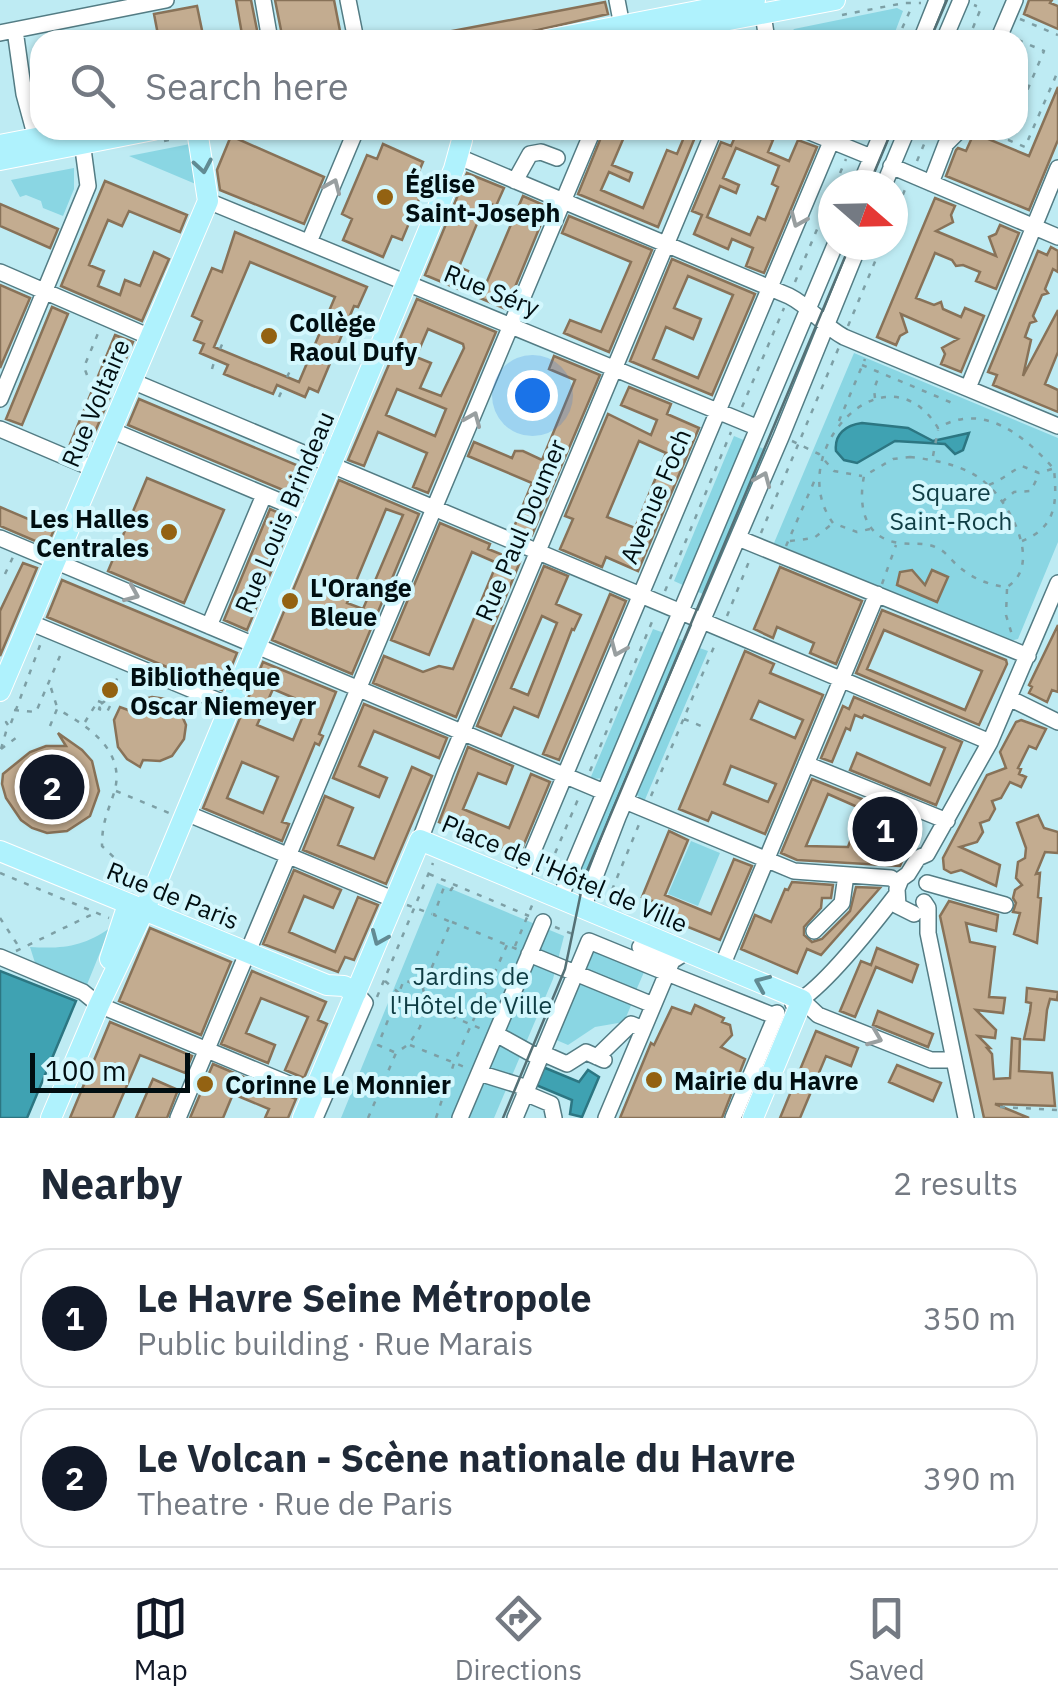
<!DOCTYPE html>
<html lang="en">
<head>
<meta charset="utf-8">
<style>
	body { margin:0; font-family:"IBM Plex Sans",sans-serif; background:#f2f2f3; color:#1f2937 }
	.compass { position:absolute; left:818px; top:170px; width:90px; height:90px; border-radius:50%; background:#fff; box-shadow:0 2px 8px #0004; rotate:110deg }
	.scale { position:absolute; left:30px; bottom:25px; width:160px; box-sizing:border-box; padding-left:10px; border:5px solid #010e11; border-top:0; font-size:28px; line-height:35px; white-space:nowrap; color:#010e11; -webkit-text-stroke:8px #d3f7fd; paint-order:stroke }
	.you { position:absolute; left:532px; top:395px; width:35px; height:35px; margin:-25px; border:8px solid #fff; border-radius:50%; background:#1a73e8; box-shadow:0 0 0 15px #1a73e833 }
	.badge { display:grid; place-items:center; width:65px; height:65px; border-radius:50%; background:#111827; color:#fff; font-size:32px; font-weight:700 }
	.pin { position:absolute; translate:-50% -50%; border:5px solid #fff; box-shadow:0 2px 10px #0006 }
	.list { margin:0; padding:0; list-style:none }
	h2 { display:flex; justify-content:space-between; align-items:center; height:130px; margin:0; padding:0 40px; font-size:42px }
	h2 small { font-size:32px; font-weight:400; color:#747a83 }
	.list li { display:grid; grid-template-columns:65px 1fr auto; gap:30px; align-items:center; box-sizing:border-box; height:140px; margin:0 20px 20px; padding:0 20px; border:2px solid #e0e1e3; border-radius:30px }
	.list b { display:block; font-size:38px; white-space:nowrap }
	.list p { margin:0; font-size:32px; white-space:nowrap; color:#747a83 }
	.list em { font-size:32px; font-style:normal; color:#747a83 }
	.icon { flex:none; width:55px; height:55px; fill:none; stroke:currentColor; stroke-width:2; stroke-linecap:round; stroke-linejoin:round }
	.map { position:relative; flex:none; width:1058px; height:1118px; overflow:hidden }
	.search { position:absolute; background:#fff; box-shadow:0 2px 8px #0004; left:30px; right:30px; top:30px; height:110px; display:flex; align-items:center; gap:25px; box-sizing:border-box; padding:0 35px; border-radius:30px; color:#747a83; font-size:38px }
	.sheet { height:450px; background:#fff }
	nav { display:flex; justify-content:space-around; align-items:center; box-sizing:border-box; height:140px; border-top:2px solid #e0e1e3; background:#fff; font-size:28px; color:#747a83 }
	nav a { display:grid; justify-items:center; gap:5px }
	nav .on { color:#111827 }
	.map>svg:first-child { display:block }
</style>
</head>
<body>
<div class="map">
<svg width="1058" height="1118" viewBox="0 0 1058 1118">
	<rect width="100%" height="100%" fill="#beebf3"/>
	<path fill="#8ad6e3" d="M897 8 903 11 892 40H808L791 33 794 29Z
		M190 144 198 185 129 156Z
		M74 168V189L63 216 43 208 41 201 26 195 20 197 11 180Z
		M854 353 1058 438V542L1018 639 1010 641 774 543Z
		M734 436 746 441 685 586 674 581Z
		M752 444 771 452 710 597 691 589Z
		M653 629 667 634 606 778 590 779Z
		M673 636 688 643 588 885 572 878Z
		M694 646 708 651 644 802 636 794Z
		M691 841 720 853 698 906 668 894Z
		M437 883 564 936 553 979 494 1118H341Z
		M110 928 86 987 36 966 30 947C62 949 83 947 110 928Z
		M592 948 645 970 634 995 582 973Z
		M579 980 632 1003 624 1022 595 1027 568 1045 554 1039Z"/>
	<path fill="#3fa2b2" stroke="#2c7682" stroke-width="2.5" d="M862 423 908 428 933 441 969 433 963 450 955 454 945 444 895 441 857 463 844 460 836 451C834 434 846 425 862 423Z
		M0 971 76 1001 27 1118H0Z
		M543 1067 579 1082 588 1070 599 1077 582 1117 570 1114 572 1100 536 1085Z"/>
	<path fill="#c3ac90" stroke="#887258" stroke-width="2.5" fill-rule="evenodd" d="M236 0H251L259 40H243Z
		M275 0H334L340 31 283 40Z
		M1029 0H1052L1050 3 1058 6V29L1024 14Z
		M605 2 608 14 538 30 484 40H427L426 36Z
		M197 6 204 40H159L154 14Z
		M1058 87V140L1029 210 946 176 956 150 958 148 966 151 974 133 1029 156Z
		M604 130H627L612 165 632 173 629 181 609 172 601 190 643 208 667 150 677 154 687 130H698L658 227 578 194Z
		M738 130H748L773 140 768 152 789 161 798 140 817 147 764 273 746 266 753 248 732 239 728 249 694 234 702 215 692 211 721 142 731 146ZM736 148 779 166 772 184 778 187 765 220 758 217 750 235 707 217 720 186 736 193 739 185 723 178Z
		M231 136 324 177 304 224 220 190 217 170Z
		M383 144 423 162 417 176 427 180 402 240 392 236 383 257 343 240 352 219 342 214 367 155 377 159Z
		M467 173 504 188 496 206 486 202 459 267 468 271 461 290 425 275Z
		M105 181 187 215 180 232 129 211 122 226 108 220 89 265 104 271 98 286 120 295 125 280 140 286 154 252 169 259 142 321 61 286Z
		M523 196 548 207 506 309 480 298Z
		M935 198 955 206 951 215 953 222 936 231 996 256 989 237 996 234 1000 225 1019 233 996 289 976 281 980 272 963 265 956 266 952 260 935 253 916 298 934 305 941 302 943 309 961 317 965 308 984 316 961 372 941 364 945 354 942 348 958 339 901 314 907 332 900 336 896 345 877 337Z
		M0 204 58 229 50 248 0 226Z
		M569 216 652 250 609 352 564 333 570 320 601 332 631 262 562 233Z
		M235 232 367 287 358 307 354 306 318 392 309 388 305 397 277 385 273 394 224 374 228 365 200 353 204 344 194 340 202 321 192 316 212 268 222 272ZM250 262 335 297 299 382 214 347Z
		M1051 247 1058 251V272L1053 269 1045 289 1048 293 1042 295 1033 316 1036 321 1030 323 1025 337 1031 340 1023 376 1058 310V352L1045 384 1058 390V412L993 385 997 375 988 372 1038 251 1047 255Z
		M672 259 755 294 712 395 630 361ZM688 276 733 295 698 378 653 359 666 327 693 339 698 327 701 319 674 308Z
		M0 285 30 298 0 368Z
		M417 299 496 332 428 493 413 487 427 453 378 432 364 466 348 460ZM428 329 463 344 464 348 441 396 420 388 431 363 416 357ZM397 389 446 409 435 436 386 415Z
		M52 307 68 314 22 425 6 419Z
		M115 335 133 342 87 451 70 444Z
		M554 356 600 375 532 535 514 527 532 483 468 456 474 442 512 458 515 451H523L542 460 575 380 549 369Z
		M629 387 671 404 667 414 699 428 638 571 606 557 602 567 560 549 573 519 565 516 608 414 651 435 657 420 621 405ZM639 441 666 453 635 528 607 517Z
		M139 399 313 472 302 498 128 425Z
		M147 478 224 510 184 603 108 571Z
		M339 480 419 514 352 674 272 640ZM386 509 403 515 363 609 347 603Z
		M0 507 54 530 47 546 0 526Z
		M270 509 293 519 247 630 224 620Z
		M440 523 490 544 488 549 520 562 456 717 373 683 384 656 423 672 439 666 453 669 497 563 472 552 429 655 391 640Z
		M23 563 37 568 0 656V611Z
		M544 566 568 576 556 604 581 615 574 630 572 629 538 717 514 707 501 736 477 726ZM542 616 557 623 528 695 511 688Z
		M780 567 862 601 836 664 810 653 814 643 777 627 773 638 754 629Z
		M912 570 925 585 932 570 948 577 937 602 897 585 900 572Z
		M62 580 237 653 222 690 47 617Z
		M610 594 626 601 559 760 543 754Z
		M882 610 1006 660 1007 664 979 725 856 673ZM884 630 982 671 965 710 867 669Z
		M1058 625V692L1052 690 1047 702 1029 693 1032 687 1029 685Z
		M745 651 774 664 770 673 823 695 765 834 712 812 708 821 679 809ZM759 701 803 720 795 738 751 719ZM731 766 776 784 768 802 724 784Z
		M263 662 336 692 319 734 323 736 319 745 315 743 282 822 289 824 282 841 203 808ZM273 689 308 704 293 740 257 725ZM242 762 278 777 263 813 227 798Z
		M152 697 166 699 179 709 186 725 184 739 172 756 160 761 143 760 140 767 127 759 118 747 114 720 120 707 128 710 140 700Z
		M854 697 962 742 936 805 850 770 857 753 930 785 945 748 864 715 862 718 855 715 850 730 846 728 832 762 821 758 843 706 849 709Z
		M364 704 447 738 439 758 374 731 359 766 387 778 379 797 333 778Z
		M1021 720 1046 729 1036 749 1029 746 1018 768 1021 769 1019 774 1026 777 1021 787 1010 782 1001 798 992 801 995 809 989 820 980 823 983 832 977 842 960 847 1000 865 996 886 961 870 951 873 944 869 943 858 987 775 1006 768 1000 752 1016 722Z
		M58 733 82 750 92 761 99 791 90 816 67 831 47 833 32 828 21 820 6 798 2 784 3 774 30 752 46 746H66Z
		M468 747 513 766 506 784 478 773 463 809 509 828 531 774 550 782 519 856 439 822Z
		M412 767 432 776 386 884 303 850 325 796 353 808 338 845 374 859Z
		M812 779 919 822 900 866 797 860 781 853ZM828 794 862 809 848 847 806 846Z
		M1038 815 1044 828 1058 832V853L1045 852 1036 874 1040 873 1038 897 1041 898 1037 943 1014 934 1020 913 1013 912 1016 903 1013 898 1015 890 1022 885 1016 878 1018 862 1025 858 1026 848 1017 823Z
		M669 831 688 840 665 895 711 914 734 859 752 866 720 940 656 914 660 904 642 897Z
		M294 870 341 890 333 908 304 896 289 932 335 952 358 897 378 905 354 960 345 957 338 972 263 944Z
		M792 882 833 885 831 898H822L821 908 804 927V935L812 942 822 939 850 911 856 887 880 888 821 955 807 949 797 973 741 949 755 915 771 922 785 889 788 890Z
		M949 901 998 915 996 931 966 923 970 942 995 947 989 997 1005 998 1003 1013 976 1010 996 1030 995 1038 978 1036 990 1048H987L992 1054 994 1079 1010 1078 1012 1038 1020 1039 1019 1071 1052 1073 1055 1106 995 1104 1029 1118H984L940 916Z
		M150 928 231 962 201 1035 119 1001Z
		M877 948 918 965 912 982 876 967 855 1017 840 1011 861 961 871 965Z
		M252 971 326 1002 318 1020 327 1024 304 1078 285 1070 308 1017 261 998 246 1033 275 1045 268 1063 221 1044Z
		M1027 988 1058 992 1057 1000 1050 999 1047 1010 1044 1040 1024 1039 1030 1012 1031 1003 1026 1002Z
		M695 1005 724 1018 722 1022 730 1025 732 1035 721 1047 745 1059 722 1118H620L651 1043 654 1045 672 1007 691 1014Z
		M878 1011 933 1034 928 1047 873 1025Z
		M110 1022 192 1056 185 1073 140 1055 113 1118H70Z
		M816 1031 858 1048 851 1066 826 1056 800 1118H780Z
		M213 1064 296 1099 288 1118H265L269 1109 233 1094 223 1118H190Z
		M897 1065 941 1083 933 1101 889 1082Z
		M153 1079 178 1090 167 1118H136Z"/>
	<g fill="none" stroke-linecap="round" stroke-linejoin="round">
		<defs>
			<path id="minor" d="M263 0 270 40
				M348 0 356 40
				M617 0 624 36
				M763 14 767 40
				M15 30 24 94 36 138
				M0 33 166 0
				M921 40 937 0
				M944 40 961 0
				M998 40 1015 0
				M805 130 871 157
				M459 157 789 296C811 307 822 325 844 337L1058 426
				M891 166 1058 237
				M515 181 530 154 541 152 557 158
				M931 183 946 144 960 130
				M860 185 883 130
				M884 185 907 130
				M208 201 756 427
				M309 242 356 130
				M0 272 150 337
				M132 381 990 742
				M968 388 1058 168
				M0 399 88 186 81 134
				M0 429 94 469
				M111 430 310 514
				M0 538 604 792
				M738 538 1028 656
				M29 622 231 706
				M209 626 264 495
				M1009 698 1058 722
				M806 764 947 821
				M625 801 794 871 891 878 899 884
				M186 813 395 900
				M420 840 446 771 714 130
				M520 882 836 130
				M927 883 1005 905
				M560 898 835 245
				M924 902 928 908V933L966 1118
				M583 908 618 817 781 437 859 245
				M914 914 898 906 897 889 901 879 908 874 918 858 927 854 990 742 1058 583
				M814 931 842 903 846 875
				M640 947 672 961 680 956
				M529 954 653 1005
				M0 957 83 992 99 1005 313 1094
				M672 961 667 973 772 1015 777 1013 733 1118
				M722 966 877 594
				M802 1000 818 1015 931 1060H954
				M793 1004C821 992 876 921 896 895
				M496 1034 534 1055 542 1053 567 1064 586 1052 604 1060
				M597 1057 631 1024 643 1029
				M479 1073 521 1086 525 1093 551 1104 554 1118
				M178 1118 593 130
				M315 1118 365 1003 356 993
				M460 1118 543 922
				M515 1118 589 941 667 973 606 1118"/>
			<path id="major" d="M547 40 755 0
				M623 40 835 0
				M0 145 78 130
				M0 160 153 130
				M0 691 208 201 197 130
				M0 851 327 985 344 986 356 993
				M110 959 128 904
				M51 1118 99 1005 154 889 454 169 462 140 460 130
				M303 1118 420 840 802 1000 753 1118"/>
		</defs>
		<use href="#minor" stroke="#537c84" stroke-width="18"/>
		<use href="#major" stroke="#fff" stroke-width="22"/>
		<path stroke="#7d9fa5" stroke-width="2.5" stroke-dasharray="5 8" stroke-linecap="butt" d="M842 15 904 3H921
			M1020 19 1058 35
			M897 40 912 6
			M968 40 981 8 974 5
			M1018 40 1044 51 1018 112
			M984 130 1025 147 1058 71
			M213 132 221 130
			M164 141 180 138
			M917 161 930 130
			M835 185 846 159
			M893 219 906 187
			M795 282 833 191
			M848 326 882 245
			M220 349 224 340
			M862 365 957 405
			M212 369 215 359
			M87 375 84 367 99 331
			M287 377 291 369
			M279 397 283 388
			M875 398 874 389 880 373
			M742 407 784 308
			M839 421 865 359
			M792 441 819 454 834 471 862 476
			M933 456 938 430
			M910 457C937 460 969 466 989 486 1012 508 1042 565 1007 587 988 585 971 578 957 565 951 560 946 552 939 549 926 541 914 545 900 543 864 539 858 506 864 476L893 459Z
			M989 485C1002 480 1010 472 1022 466L1039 473 1058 467
			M1002 502 1014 492 1031 491 1039 474
			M870 529 857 532 833 523C782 453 886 342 938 428 983 401 1025 436 1054 469 1057 502 1057 527 1022 541
			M761 533 839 347
			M790 541 814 538 832 524
			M786 546 817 475
			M5 574 13 557
			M882 584 896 545
			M1007 589 1006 615 1012 635
			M665 591 731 432
			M727 616 750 559
			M51 688 57 707
			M101 704 108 699 120 672
			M14 710 36 712 63 649
			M684 719 701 726
			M85 722 98 701
			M11 723 42 640
			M50 726 57 709C88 726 127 751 114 793 107 814 102 823 102 846L140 882
			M1 749 8 725
			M1 749 16 738
			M590 771 654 617
			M116 791 169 813
			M651 796 716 642
			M0 873 109 918
			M429 874 529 916
			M545 877 579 797
			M607 902 640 822
			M407 905 432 914
			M0 918 21 950
			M452 922 519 950
			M555 927 575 935
			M515 946 533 903
			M16 951 95 913
			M385 981 399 993
			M377 997 433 863
			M427 1006 484 1030
			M410 1045 467 1068
			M394 1052 378 1045 404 980 422 987
			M1000 1107 1058 1110
			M368 1118 396 1053 409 1044 420 1027 426 1005 423 988 451 922 434 915 444 887 451 890 453 887
			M436 1118 454 1063 507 945"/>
		<use href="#minor" stroke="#fff" stroke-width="15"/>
		<use href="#major" stroke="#aff2fd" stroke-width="20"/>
		<path stroke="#547075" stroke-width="2.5" d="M930 40 947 0
			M869 185 892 130
			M503 1118 565 969 584 878 850 245"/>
		<path stroke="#7d9fa5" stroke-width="2.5" stroke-dasharray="5 8" stroke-linecap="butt" d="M98 701 110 706 107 712 99 709 101 704
			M8 725 6 722 8 726 11 723"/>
	</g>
	<defs><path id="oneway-chevron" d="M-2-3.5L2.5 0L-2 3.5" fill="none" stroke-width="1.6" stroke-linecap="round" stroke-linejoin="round" transform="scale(2.5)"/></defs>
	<g stroke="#618b93">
		<use href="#oneway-chevron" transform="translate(203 166) rotate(80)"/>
		<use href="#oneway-chevron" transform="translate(379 938) rotate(113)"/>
		<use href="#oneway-chevron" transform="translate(762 983) rotate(-157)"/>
	</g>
	<g stroke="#999fa0">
		<use href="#oneway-chevron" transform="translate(333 186) rotate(-67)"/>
		<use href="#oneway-chevron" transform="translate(798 220) rotate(113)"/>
		<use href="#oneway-chevron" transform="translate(473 419) rotate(-67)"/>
		<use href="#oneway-chevron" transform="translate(763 479) rotate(-67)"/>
		<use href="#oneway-chevron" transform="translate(132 594) rotate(23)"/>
		<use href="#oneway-chevron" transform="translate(618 649) rotate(113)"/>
		<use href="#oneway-chevron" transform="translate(875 1038) rotate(22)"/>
	</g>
	<g fill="#936212" stroke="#d3f7fd" stroke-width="4">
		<circle cx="385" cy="197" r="10"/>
		<circle cx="269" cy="336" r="10"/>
		<circle cx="169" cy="532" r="10"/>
		<circle cx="290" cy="601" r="10"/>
		<circle cx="110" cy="690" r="10"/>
		<circle cx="654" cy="1080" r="10"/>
		<circle cx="205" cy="1084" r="10"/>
	</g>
	<g text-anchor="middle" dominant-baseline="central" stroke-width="8" stroke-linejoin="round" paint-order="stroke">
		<g font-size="25" font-weight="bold" fill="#010e11" stroke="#d3f7fd" text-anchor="start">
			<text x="405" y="183">Église<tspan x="405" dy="29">Saint-Joseph</tspan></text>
			<text x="289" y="322">Collège<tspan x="289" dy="29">Raoul Dufy</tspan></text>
			<text x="149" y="518" text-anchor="end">Les Halles<tspan x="149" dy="29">Centrales</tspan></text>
			<text x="310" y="587">L'Orange<tspan x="310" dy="29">Bleue</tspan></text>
			<text x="130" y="676">Bibliothèque<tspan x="130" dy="29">Oscar Niemeyer</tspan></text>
			<text x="674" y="1080">Mairie du Havre</text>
			<text x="225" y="1084">Corinne Le Monnier</text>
		</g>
		<g font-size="25" fill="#010e11" stroke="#d3f7fd">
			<text transform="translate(492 290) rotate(22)">Rue Séry</text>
			<text transform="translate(95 403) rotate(-67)">Rue Voltaire</text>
			<text transform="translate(655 496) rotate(-67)">Avenue Foch</text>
			<text transform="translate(284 512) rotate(-67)">Rue Louis Brindeau</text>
			<text transform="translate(520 530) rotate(-67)">Rue Paul Doumer</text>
			<text transform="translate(565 873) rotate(23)">Place de l'Hôtel de Ville</text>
			<text transform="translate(173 895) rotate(22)">Rue de Paris</text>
		</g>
		<g font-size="25" fill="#0f3d44" stroke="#d3f7fd">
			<text x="951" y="491">Square<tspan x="951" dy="29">Saint-Roch</tspan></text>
			<text x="471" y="975">Jardins de<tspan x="471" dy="29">l'Hôtel de Ville</tspan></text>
		</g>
	</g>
</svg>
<svg class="compass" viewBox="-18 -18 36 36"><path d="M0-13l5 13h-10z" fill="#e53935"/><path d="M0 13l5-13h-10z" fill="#747a83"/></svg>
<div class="scale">100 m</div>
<div class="you"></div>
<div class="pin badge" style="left:885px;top:829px">1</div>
<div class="pin badge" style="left:52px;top:787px">2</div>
<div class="search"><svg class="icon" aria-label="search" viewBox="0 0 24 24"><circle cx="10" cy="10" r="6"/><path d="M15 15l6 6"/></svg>Search here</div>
</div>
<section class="sheet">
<h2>Nearby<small>2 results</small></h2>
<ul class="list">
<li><span class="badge">1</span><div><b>Le Havre Seine Métropole</b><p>Public building · Rue Marais</p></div><em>350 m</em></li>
<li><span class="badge">2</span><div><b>Le Volcan - Scène nationale du Havre</b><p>Theatre · Rue de Paris</p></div><em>390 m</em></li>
</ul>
</section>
<nav>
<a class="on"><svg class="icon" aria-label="map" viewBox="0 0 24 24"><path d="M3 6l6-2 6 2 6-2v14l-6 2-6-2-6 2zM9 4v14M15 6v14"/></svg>Map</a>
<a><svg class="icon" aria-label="directions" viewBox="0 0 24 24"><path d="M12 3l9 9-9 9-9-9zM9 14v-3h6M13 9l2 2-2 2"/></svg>Directions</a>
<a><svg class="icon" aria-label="saved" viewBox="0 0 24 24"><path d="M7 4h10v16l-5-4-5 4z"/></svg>Saved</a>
</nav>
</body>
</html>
